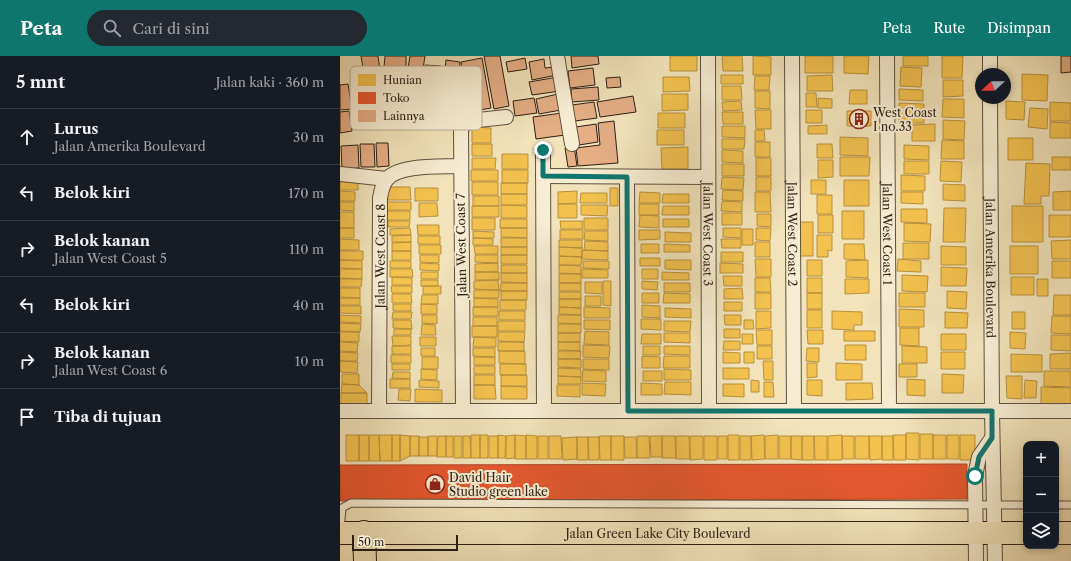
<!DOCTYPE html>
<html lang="id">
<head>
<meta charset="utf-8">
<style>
	body { margin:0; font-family:"Libre Caslon Text",serif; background:#242831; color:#f1f3f6 }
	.controls { position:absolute; right:12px; bottom:12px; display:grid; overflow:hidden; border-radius:8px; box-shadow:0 2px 6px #0003 }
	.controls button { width:36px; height:36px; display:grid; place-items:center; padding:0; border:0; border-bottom:1px solid #363941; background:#171b24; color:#f1f3f6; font:20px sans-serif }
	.compass { position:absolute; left:635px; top:12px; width:36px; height:36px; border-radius:50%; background:#171b24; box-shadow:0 2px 6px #0003; rotate:248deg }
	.scale { position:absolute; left:12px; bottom:10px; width:106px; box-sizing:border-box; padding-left:4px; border:2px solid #2c1f16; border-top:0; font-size:11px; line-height:14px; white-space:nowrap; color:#2c1f16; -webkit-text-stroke:3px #f7edd2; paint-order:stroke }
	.stop { position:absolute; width:12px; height:12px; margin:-9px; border:3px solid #0f766e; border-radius:50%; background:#fff }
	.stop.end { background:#0f766e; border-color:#fff; box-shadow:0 1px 4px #0008 }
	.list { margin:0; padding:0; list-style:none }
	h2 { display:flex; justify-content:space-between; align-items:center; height:52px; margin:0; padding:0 16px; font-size:17px }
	h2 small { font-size:13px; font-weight:400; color:#9ea1a6 }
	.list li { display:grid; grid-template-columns:26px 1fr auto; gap:12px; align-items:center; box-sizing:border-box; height:56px; padding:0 16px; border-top:1px solid #363941 }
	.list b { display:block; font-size:15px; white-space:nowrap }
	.list p { margin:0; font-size:13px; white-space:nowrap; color:#9ea1a6 }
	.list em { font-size:13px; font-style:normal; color:#9ea1a6 }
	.icon { flex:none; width:22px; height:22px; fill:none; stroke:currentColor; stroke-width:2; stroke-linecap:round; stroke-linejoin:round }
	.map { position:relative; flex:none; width:731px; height:505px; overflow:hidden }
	header { display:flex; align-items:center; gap:24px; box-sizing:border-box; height:56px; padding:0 20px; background:#0f766e; color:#fff }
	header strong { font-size:19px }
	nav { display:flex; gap:22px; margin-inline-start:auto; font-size:14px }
	.search { width:280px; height:36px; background:#242831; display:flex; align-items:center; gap:10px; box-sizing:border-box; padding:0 14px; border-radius:22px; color:#9ea1a6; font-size:15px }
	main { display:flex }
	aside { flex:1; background:#171b24 }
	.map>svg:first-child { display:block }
</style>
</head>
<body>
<header>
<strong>Peta</strong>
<div class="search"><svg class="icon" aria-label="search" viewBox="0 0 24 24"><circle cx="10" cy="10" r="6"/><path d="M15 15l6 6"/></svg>Cari di sini</div>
<nav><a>Peta</a><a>Rute</a><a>Disimpan</a></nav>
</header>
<main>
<aside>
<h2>5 mnt<small>Jalan kaki · 360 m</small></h2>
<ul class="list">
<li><svg class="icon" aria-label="ahead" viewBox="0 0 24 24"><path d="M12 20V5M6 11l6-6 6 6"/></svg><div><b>Lurus</b><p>Jalan Amerika Boulevard</p></div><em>30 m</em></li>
<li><svg class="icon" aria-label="left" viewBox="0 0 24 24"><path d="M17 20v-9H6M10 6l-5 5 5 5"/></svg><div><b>Belok kiri</b></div><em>170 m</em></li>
<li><svg class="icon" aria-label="right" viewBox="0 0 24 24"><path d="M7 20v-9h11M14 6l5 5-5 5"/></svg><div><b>Belok kanan</b><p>Jalan West Coast 5</p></div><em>110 m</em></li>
<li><svg class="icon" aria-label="left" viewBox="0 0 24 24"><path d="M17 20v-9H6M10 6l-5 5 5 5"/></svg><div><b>Belok kiri</b></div><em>40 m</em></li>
<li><svg class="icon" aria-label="right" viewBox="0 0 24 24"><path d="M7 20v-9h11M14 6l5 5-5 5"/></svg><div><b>Belok kanan</b><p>Jalan West Coast 6</p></div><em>10 m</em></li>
<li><svg class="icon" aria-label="arrive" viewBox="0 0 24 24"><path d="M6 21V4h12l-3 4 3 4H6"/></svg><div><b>Tiba di tujuan</b></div></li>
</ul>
</aside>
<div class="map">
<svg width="731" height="505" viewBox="0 0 731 505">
	<rect width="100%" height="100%" fill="#f2e3ba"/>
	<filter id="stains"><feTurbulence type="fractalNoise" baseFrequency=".005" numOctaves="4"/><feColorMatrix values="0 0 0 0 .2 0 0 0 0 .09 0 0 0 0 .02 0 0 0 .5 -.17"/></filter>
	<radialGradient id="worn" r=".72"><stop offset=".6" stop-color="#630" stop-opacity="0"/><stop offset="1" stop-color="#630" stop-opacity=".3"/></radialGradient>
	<path fill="#f2c14e" stroke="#b7903d" d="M330 0H357V15H330Z
		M382 0H402L403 15H383Z
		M413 0 431 1V19H413Z
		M465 0H493V17H465Z
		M504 0H529L528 18 504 17Z
		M563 0H588V10H563Z
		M602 0H623L622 22H602Z
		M561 11 582 12 581 31 560 30Z
		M682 18 708 19 707 45 682 44Z
		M381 19H403V28H381Z
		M492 19 493 35H467V20Z
		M415 20H430L429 34H414Z
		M323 21H349L350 35 323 36Z
		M603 24H623V40L603 41Z
		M382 30H401L402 44H382Z
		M559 33 583 34V45L559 44Z
		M510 34H527V48H509Z
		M415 35H430V53L415 52Z
		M466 37H476L477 51H466Z
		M322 38H348V54L322 55Z
		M478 42 492 43V52H478Z
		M603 43H624V62L602 61Z
		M401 45 402 54 383 55 382 46Z
		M666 45 685 46 684 64 666 63Z
		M710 46 731 47V65H710Z
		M559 47 584 48V67H559Z
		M690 52 708 53 707 73 688 71Z
		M415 54H431V73H416Z
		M466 54H482V67H466Z
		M507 55H531V70H507Z
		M382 56H403V68H383Z
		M318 57H345V72H318Z
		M603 64 625 65 624 84 603 83Z
		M710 66 731 67V82H710Z
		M595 68V85H572V69Z
		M487 69V78H468V70Z
		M382 70H405V82L382 81Z
		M132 71 151 72V87H132Z
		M317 74H344V89H317Z
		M415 74H424L425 85H415Z
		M500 81 528 82V100L500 99Z
		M668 82H693V104H668Z
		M382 83H405L404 93H382Z
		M602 84 624 85V103H601Z
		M415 86H430V101H415Z
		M132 88H152V100H132Z
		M477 88H492L493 102H477Z
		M564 89 589 90V104L564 103Z
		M348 91V113H322L321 92Z
		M382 94 403 95V107L382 106Z
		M162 98H188V113H162Z
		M500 101H530L529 120H500Z
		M712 101H731V114H712Z
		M132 102H156L155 113H132Z
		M416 102H431V120H416Z
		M478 104H493V121L478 122Z
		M564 105H589V118H564Z
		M601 105 622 106 621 126 600 125Z
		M686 107 710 108 709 140H701V148H684Z
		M382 108H404V120H382Z
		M131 114H158V125H131Z
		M162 114H188V127H162Z
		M561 119 585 120V135H561Z
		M382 121 404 122 403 134 381 133Z
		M416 121H431V135H416Z
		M0 123H18V134H0Z
		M471 124H486V138H471Z
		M504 124H529V150H504Z
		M132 126H158V139H132Z
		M161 127H187V138H161Z
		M603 128 625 129V145L603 144Z
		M45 131H70L71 144H45Z
		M75 132H98V145H75Z
		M270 132H278V150H270Z
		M383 134 403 135V145L382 144Z
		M0 135 15 136V145H0Z
		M237 135V147L218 148V136Z
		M731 135V154H713V136Z
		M300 136 320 137V147H299Z
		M415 136H430L431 156H415Z
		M561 136H583V148L561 147Z
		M241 137H267V147H240Z
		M161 138H187V149H161Z
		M323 138H349V147H322Z
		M477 139H492V158H477Z
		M133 140H159V150H133Z
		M382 145 402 146V156L381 155Z
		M0 146H14V155L0 154Z
		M45 146H71V154H45Z
		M79 147H97L98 160 79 161Z
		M218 148H237V162H218Z
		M299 148H319V159H299Z
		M161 149 187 150V162H161Z
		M241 149H268L267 160 241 159Z
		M132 150H159V161H132Z
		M323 150H349V159H322Z
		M672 150H703V186H672Z
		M604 152H626L625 186H603Z
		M561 153H587V167L561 166Z
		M45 155H70V164H45Z
		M502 155H524V183H502Z
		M0 156H14V172H0Z
		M382 157H402V169H382Z
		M417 158H431V171L417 170Z
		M300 159 319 160V172L299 171Z
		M478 159H493V177H478Z
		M709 159H731V181H709Z
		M132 162H155V174H132Z
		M244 162H268V174H244Z
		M160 163H187V172H160Z
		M323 163H349V171H323Z
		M48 165H70L69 171H48Z
		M220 165H243L242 173H221Z
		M458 166H473V200H459Z
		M564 167 591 168 590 186 564 185Z
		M77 169H99V179H78Z
		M0 172H14V182H0Z
		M70 172 71 179H50V173Z
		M161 172H187V182L161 181Z
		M383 172H401V182L383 181Z
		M416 172H431L430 185 416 184Z
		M402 173H413V189H402Z
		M220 174H243V183H220Z
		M299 174H320V183L299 184Z
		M133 175 154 176V182H133Z
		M245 175H268V185L244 184Z
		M325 176 351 177V186H325Z
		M71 179V186H52V180Z
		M477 179H492V195L488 194V201H477Z
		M78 180H100V188H78Z
		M133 182 153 183V189H133Z
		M161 182H187V191H161Z
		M0 183 19 184V194H0Z
		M381 183H401V192H382Z
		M219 184H242V192L219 191Z
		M731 184V203H712L711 185Z
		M245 185 268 186V195L244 194Z
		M71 186V195H52V187Z
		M415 186H430V201H415Z
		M563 187H589V203H563Z
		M301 188H319V197H301Z
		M324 188 350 189V196H324Z
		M504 188H524L525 204 504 203Z
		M79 189H101V198H79Z
		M134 190H158V198H135Z
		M601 190 626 191V209H601Z
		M670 190H698V218H670Z
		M161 191H187V199H161Z
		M219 191 242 192V201L219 200Z
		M242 194 268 195V204L242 203Z
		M0 195H23V204H0Z
		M52 195H71V204H52Z
		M381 196H403V206H381Z
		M80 199H99V207L80 206Z
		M135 199H158V207L135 206Z
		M161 199H187V208H161Z
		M219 200 242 201 241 209H219Z
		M300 202H320V210H300Z
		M415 203H431V221H416Z
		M558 203 581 205V216L557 215Z
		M0 204 22 205V213L0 212Z
		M325 204H351V214L325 213Z
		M467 204H482V220H467Z
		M528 204V222L506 221V205Z
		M50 205H71V212H50Z
		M243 205H269V213L243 212Z
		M712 205H731V222H712Z
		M80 207 99 208V215L80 214Z
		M158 207V216H135V208Z
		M380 207 403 208V217H380Z
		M161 209H187V217H161Z
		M219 209 241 210V218L219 217Z
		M601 211 627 212 626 230H601Z
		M0 213H22V223L0 222Z
		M50 213H72L73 221H50Z
		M242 213 268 214V222H242Z
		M302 213H318V223H302Z
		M81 216H98V223H81Z
		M135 216H159V224H135Z
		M322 216 349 217V224H322Z
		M161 217H187V227L161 226Z
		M219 218H241V227H219Z
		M562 219 588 220 587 236 562 235Z
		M383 220H402V230H384Z
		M52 221 72 222V229H52Z
		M671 221H694V239H671Z
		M415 222H430L431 236H415Z
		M467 222H482V237H467Z
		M0 223H22L21 231H0Z
		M505 223H529V237L505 238Z
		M697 223H708V240H697Z
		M81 224H98V230H81Z
		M158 224 159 234 134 233V225Z
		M263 225H271V250L263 249Z
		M302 225 318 226 317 234 302 233Z
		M245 226H262V238L245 237Z
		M161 227H187V235H160Z
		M219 227H241V235H219Z
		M324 227H350V236H324Z
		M51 230H72V237H52Z
		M83 230H101V238H83Z
		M0 232H20V242L0 241Z
		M402 232 403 243H384V233Z
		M134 234H159V242H134Z
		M161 235H187V244H161Z
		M607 235 627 236 626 253 607 252Z
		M219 236H241V243H219Z
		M302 237H319V247H302Z
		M324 237 350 238V247H323Z
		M415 237H431V253H415Z
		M467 237H482V253H467Z
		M559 237H585V251H559Z
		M52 238H71L72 247H52Z
		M82 239H98V248H81Z
		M714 239H731V259H713Z
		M245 240H261V250H245Z
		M0 242H20V249H0Z
		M134 242 158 243V251H134Z
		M219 243H241V252L219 251Z
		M160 244H186V254H160Z
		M384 246H402V255H384Z
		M53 248H71V255H53Z
		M81 248 97 249V258H81Z
		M302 249 320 250V262L302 261Z
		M0 250H21V258L0 257Z
		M133 251H158V260H133Z
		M219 251 241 252V259L219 258Z
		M244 251 270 252V262H244Z
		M325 252 351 253V262L325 261Z
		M559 253 584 254V271H559Z
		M467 254H482V272H467Z
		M159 255H185V264H159Z
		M416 255H431V272L416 273Z
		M492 255 522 256V269H514V274L492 273Z
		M53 256H72L71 263H52Z
		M605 256 628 257 627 272H605Z
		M672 256H685V273H672Z
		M0 259 21 260V267L0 266Z
		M82 259H97V268L82 267Z
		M218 259H241V268L218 267Z
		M384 259H401V269H385Z
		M712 260H731V278L711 277Z
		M133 261H157V270H133Z
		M301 263H321V274L301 273Z
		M53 264H71L72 273 53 272Z
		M244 264H270V274L244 273Z
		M404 264H413L414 273H404Z
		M158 265H185V275H158Z
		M324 265H351L350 276 324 275Z
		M0 267 21 268 20 276 0 275Z
		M82 268 95 269 96 279H81Z
		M218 268H241V277H218Z
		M132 270H157V281H132Z
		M560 272H579V290L560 289Z
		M54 273H71V279H54Z
		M384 273H400V282H384Z
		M416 274H432V289H417Z
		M467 274H483V288H468Z
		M245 275 269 276V289L244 288Z
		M504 275H535V285H504Z
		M0 276H19V286L0 285Z
		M158 276H185L184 286 158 285Z
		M670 276 686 277 685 293 670 292Z
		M218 277H240V286H218Z
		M324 277H350V287L324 286Z
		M302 278H321V288H301Z
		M402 278H413V288H402Z
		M601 278H626V294H601Z
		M711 279H731V295L711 294Z
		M52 280H71V289L53 290Z
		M80 281H96V290H80Z
		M134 281 156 282V291H133Z
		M384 285H400V294H383Z
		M0 286 18 287 17 296 0 295Z
		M158 286H184V295H158Z
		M218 286H240V295L218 294Z
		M243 289 270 290 269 302 243 301Z
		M505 289H526V304H505Z
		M52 290H71V298H52Z
		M303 290H320V299H303Z
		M324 290H350V299L324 298Z
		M417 290H432V303H417Z
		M562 290 587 291V307H562Z
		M81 292H95V300H81Z
		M133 292H155V301L133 300Z
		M467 292H479V306L466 305Z
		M159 295H185V308L159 307Z
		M218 295H241L240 303H218Z
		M0 296 18 297 17 305H0Z
		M383 296 400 297V307H383Z
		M404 296H414V307H404Z
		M601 296H625V313H601Z
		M731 297V313H710V298Z
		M671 298 702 299V316H671Z
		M51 299H71V307H51Z
		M302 300 320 301V312H302Z
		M324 300H350V312H323Z
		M82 301H98V313H82Z
		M134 301H155V309H134Z
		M218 303H241V312L218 311Z
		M243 303H269V314L243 313Z
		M0 305 18 306 17 317 0 316Z
		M423 305H433V324H424Z
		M467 307H477V321L467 322Z
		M496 307 522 308V324H496Z
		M52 308H70V314H52Z
		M160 308H186V319H160Z
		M559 308H577V321H559Z
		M134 310H155V318H134Z
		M218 312 241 313V321L218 320Z
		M383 312H409V323H383Z
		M81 313 97 314V324L81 323Z
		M324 313 351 314V324H324Z
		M243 314 266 315V326L242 325Z
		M303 315H322V325H303Z
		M704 315H731V331L704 330Z
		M53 316H70V323L52 322Z
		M2 318H19V329L2 328Z
		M602 318 624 319 623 337H602Z
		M134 319H155V329H134Z
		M161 319H187V330H161Z
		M218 320 241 321V328H218Z
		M666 320H682V343L667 342Z
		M50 323H70V332H50Z
		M567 323 585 324V340L567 339Z
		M79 324 99 325V332L79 331Z
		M411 324 419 325V336H411Z
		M467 324H482V340L467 339Z
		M685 324 697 325 696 342H684Z
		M325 326H351V339L324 338Z
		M424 326H433L434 341H424Z
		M242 327 266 328 265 340 242 339Z
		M301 327 322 328V339H301Z
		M506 327H532L533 343 506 344Z
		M2 328 19 329 27 337H1Z
		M383 328H404V341L383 340Z
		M134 329H155L156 343H134Z
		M217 329H240V341L217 340Z
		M161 330 187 331V343H161Z
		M701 331 731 332V349L701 348Z
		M59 333H71L70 345 58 344Z
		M75 333 102 334V346H75Z
		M1 337H27V350L1 349Z
		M566 377H579V404L566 403Z
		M580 378H593V403H580Z
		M6 379H19V405H6Z
		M19 379H29V405H19Z
		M29 379H39L40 405H29Z
		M39 379H52V405H40Z
		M52 379H60V405H52Z
		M60 379 70 380V400L60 405Z
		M131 379H140V402H131Z
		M140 379H148V402H140Z
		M158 379 166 380 165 402H158Z
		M175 379 186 380V403H175Z
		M175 379V402L166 403V380Z
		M186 379 197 380V403H186Z
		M388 379H399V404H388Z
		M424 379 425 403 412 404 411 380Z
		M438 379V403H425V380Z
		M502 379V404H488V380Z
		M553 379H566V404H554Z
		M593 379H606V403H593Z
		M607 379H619V403H607Z
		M620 379H635V404H620Z
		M70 380H79V400H70Z
		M88 380H97V400H88Z
		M98 380H106V401H97Z
		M106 380H113V401H106Z
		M114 380H122V402H114Z
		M123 380H130L131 402H123Z
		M149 380H158V402H149Z
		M198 380H208V403H198Z
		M209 380H221L222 403H209Z
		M259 380H271V404H260Z
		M271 380H284V404H271Z
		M297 380H309L310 402H297Z
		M310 380H322V401H311Z
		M322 380H335L336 402H322Z
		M336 380H349L350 403H336Z
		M350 380H363V403L350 404Z
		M364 380H377V404H364Z
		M378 380H387V403H378Z
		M400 380H411V404H400Z
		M439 380H451V403H439Z
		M451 380H462V404L451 403Z
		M462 380H474V404H462Z
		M474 380H487V404H475Z
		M502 380H514V403H503Z
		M515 380H529V403H515Z
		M529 380H542V403L530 404Z
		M542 380H553V404H542Z
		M79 381H88V400H79Z
		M237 381H248V404H237Z
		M237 381V403L223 404 222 382Z
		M248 381H259V404H249Z
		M284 381H296L297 402H285Z"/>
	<path fill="#e4572e" stroke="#ad4627" d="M627 408V443L0 445V409Z"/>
	<path fill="#e5ae85" stroke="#2c1f16" d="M21 0H38L41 22 25 24Z
		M45 0H66V12L44 11Z
		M70 0H85L79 39 64 37Z
		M144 0H160L169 50 154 53Z
		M231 0H258L259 8 232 12Z
		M721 0H731V16L721 17Z
		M142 2 151 52 129 56 121 6Z
		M185 2 187 13 168 16 166 6Z
		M204 3 205 12 215 11 217 19 192 24 189 6Z
		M106 4 120 6 115 59 101 57Z
		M85 9 101 10 98 61 81 60Z
		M253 12 255 29 230 32 228 15Z
		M218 21 220 35 192 39 189 26Z
		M280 21 281 31 267 32 266 22Z
		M8 28 12 53 0 54V29Z
		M258 31 259 44 232 46 231 33Z
		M218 38 221 54 199 58 196 43Z
		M293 40 296 56 260 61 257 46Z
		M194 42 197 57 175 60 173 45Z
		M254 46 257 62 235 65 232 49Z
		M9 55 12 75 0 77V56Z
		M222 57 225 79 196 83 193 61Z
		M274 65 278 107 238 110 236 92 260 89 258 67Z
		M256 68 258 86 239 89 236 71Z
		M36 87H48L49 110 37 111Z
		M20 88H34L35 111H21Z
		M18 89 19 112 2 113 1 90Z
		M234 90 237 110 228 111 225 92Z"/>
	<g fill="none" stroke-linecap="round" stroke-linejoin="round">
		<defs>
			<path id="lane" d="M716 449H731
				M0 475 2 452 11 447 686 449"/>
			<g id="street">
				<path d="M217 0 232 88"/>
				<path id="s1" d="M368 0 369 355"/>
				<path id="s2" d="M452 0 454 355"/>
				<path id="s3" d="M547 0 549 355"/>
				<path d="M650 0V18"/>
				<path id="s4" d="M650 42 652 355 655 505"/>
				<path d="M203 94 204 355"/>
				<path d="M0 118 47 123"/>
				<path d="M203 120 368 121"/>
				<path d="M287 121 288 355"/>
				<path d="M0 355H731"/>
				<path id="s5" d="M39 355 40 142C41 136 42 130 46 124 58 108 101 111 120 110"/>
				<path d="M123 355 121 72 129 65 166 61"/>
				<path d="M636 505 635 420 639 401 652 382"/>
			</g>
			<g id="primary">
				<path d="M24 476 25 505"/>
				<path id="s6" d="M0 477H686"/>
				<path d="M716 477H731"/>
			</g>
		</defs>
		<use href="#lane" stroke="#5e503f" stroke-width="9"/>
		<use href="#street" stroke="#5e503f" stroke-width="16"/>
		<use href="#primary" stroke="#2c1f16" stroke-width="24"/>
		<use href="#lane" stroke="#f7edd2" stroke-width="7"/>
		<use href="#street" stroke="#f7edd2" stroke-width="14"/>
		<use href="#primary" stroke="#f2e3ba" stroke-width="22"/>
	</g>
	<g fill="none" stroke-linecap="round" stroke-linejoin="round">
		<path stroke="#0f766e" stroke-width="5" d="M203 94V120L287 121 288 355H652V382L639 401 635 420"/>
	</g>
	<defs>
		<symbol id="building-ring" viewBox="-11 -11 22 22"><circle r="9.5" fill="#f7edd2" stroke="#8f2418" stroke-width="1.5"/><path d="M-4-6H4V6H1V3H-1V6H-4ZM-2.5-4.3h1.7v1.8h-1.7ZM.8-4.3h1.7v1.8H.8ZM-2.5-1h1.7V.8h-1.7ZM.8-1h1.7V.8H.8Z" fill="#8f2418"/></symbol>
		<symbol id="shop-ring" viewBox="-11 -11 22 22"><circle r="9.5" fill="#f7edd2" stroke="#8f2418" stroke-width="1.5"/><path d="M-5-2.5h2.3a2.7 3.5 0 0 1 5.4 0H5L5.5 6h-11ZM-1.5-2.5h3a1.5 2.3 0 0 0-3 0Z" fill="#8f2418"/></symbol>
	</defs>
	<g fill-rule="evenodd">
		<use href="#building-ring" x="508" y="52" width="22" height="22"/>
		<use href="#shop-ring" x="84" y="417" width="22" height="22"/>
	</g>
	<g text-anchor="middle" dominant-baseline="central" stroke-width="4" stroke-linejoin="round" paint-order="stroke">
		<g font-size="12" fill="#2c1f16" stroke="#f7edd2" text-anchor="start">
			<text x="533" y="56">West Coast<tspan x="533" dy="14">I no.33</tspan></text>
			<text x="109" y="421">David Hair<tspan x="109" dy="14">Studio green lake</tspan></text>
		</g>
		<g font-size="12" fill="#2c1f16" stroke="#f7edd2">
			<text stroke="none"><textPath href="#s1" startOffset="178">Jalan West Coast 3</textPath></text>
			<text stroke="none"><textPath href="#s2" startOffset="178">Jalan West Coast 2</textPath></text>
			<text stroke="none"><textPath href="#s3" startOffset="178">Jalan West Coast 1</textPath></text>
			<text transform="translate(121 189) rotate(-91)">Jalan West Coast 7</text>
			<text stroke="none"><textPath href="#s5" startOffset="155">Jalan West Coast 8</textPath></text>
			<text stroke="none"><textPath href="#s4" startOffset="170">Jalan Amerika Boulevard</textPath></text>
			<text stroke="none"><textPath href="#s6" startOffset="318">Jalan Green Lake City Boulevard</textPath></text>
		</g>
	</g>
	<rect x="10" y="10" width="132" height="64" rx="6" fill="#f7edd2" stroke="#baaf9a" stroke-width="1"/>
	<rect x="18" y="18" width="18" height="12" fill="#f2c14e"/>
	<rect x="18" y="36" width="18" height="12" fill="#e4572e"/>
	<rect x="18" y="54" width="18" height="12" fill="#e5ae85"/>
	<g font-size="11" fill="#2c1f16">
		<text x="43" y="28">Hunian</text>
		<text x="43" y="46">Toko</text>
		<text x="43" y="64">Lainnya</text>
	</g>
	<rect width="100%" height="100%" filter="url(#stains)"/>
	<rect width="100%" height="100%" fill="url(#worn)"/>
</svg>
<div class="controls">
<button>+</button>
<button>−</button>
<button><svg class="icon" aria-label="layers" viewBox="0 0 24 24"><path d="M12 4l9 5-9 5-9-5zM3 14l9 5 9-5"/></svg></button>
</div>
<svg class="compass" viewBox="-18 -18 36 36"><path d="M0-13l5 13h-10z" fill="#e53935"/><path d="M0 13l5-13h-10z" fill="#9ea1a6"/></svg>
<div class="scale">50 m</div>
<div class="stop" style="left:635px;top:420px"></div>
<div class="stop end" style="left:203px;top:94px"></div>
</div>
</main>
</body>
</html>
